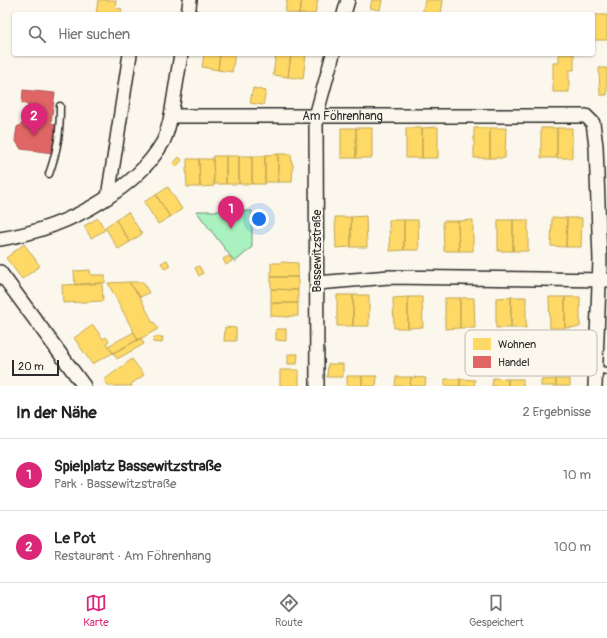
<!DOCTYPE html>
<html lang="de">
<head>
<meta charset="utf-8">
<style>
	body { margin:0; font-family:Pangolin,sans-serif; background:#f2f2f2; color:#222 }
	.scale { position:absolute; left:12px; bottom:10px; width:47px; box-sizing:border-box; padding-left:4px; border:2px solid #2b2b2b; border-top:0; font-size:11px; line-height:14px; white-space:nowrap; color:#2b2b2b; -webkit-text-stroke:3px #fbf7ec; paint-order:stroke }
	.you { position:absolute; left:259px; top:219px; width:14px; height:14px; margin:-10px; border:3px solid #fff; border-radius:50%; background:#1a73e8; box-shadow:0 0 0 6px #1a73e833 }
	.badge { display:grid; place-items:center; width:26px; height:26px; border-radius:50%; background:#db2777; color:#fff; font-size:13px; font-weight:700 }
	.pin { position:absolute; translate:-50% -33px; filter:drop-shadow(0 1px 2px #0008) }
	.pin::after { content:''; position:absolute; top:21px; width:14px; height:12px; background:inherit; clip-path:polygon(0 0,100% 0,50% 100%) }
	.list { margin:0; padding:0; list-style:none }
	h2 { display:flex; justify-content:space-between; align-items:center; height:52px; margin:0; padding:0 16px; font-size:17px }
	h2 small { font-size:13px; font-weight:400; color:#767676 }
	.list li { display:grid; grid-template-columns:26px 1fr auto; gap:12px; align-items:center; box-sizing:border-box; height:72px; padding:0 16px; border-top:1px solid #e0e0e0 }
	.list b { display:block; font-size:15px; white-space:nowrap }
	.list p { margin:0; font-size:13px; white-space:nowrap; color:#767676 }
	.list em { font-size:13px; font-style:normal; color:#767676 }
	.icon { flex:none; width:22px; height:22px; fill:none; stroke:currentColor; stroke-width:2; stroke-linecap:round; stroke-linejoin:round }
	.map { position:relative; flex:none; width:607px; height:386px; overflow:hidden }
	.search { position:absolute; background:#fff; box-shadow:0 1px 3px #0004; left:12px; right:12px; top:12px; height:44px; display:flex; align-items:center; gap:10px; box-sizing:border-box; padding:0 14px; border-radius:4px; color:#767676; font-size:15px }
	.sheet { height:196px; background:#fff }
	nav { display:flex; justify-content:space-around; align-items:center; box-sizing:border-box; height:56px; border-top:1px solid #e0e0e0; background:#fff; font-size:11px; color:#767676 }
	nav a { display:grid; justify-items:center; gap:2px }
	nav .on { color:#db2777 }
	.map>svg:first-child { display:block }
</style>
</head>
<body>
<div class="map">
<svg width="607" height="386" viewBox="0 0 607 386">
	<rect width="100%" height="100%" fill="#fbf7ec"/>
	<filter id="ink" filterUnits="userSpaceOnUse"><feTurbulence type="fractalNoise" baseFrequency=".025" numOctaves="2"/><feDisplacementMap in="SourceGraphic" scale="8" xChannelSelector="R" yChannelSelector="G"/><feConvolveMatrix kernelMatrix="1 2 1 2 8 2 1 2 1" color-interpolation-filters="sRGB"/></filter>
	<g filter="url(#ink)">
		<path fill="#a9f1be" stroke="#6a8e74" d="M196 211H252V247L235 262Z"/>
		<path fill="#ffd966" stroke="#bfa554" d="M98 0H116L115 8 122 9 121 14H96Z
			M287 0H302L299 14 285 12Z
			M302 0H318L315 14H299Z
			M372 0H382L380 10 370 8Z
			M425 0H443L441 14H422Z
			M593 15H607V40H593Z
			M204 54H220L218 70 202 67Z
			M220 54H235L232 72 218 70Z
			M276 54H291L288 77 273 75Z
			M291 54H306L303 79 288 77Z
			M559 54H574V70H569V92H553V63H559Z
			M599 68H607V95H600Z
			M253 88 266 91 263 105 250 103Z
			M438 127V158H422V128Z
			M341 128H356V158H341Z
			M356 128H372V158H356Z
			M406 128H422V158H406Z
			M474 128H490V158H474Z
			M490 128H506L505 158H490Z
			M541 128H557V158H541Z
			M557 128H572V158H557Z
			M278 154H291L292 164H293L292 182H278Z
			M278 154V182H265V155Z
			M213 156H226V184H214Z
			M226 156H239V184H226Z
			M239 156H252V184H239Z
			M252 156H265V184H252Z
			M179 157 182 160 176 167 173 164Z
			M187 159H199L200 187H187L186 168H187Z
			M199 159H213L214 186 200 187Z
			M168 187 182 209 170 217 156 195Z
			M156 195 170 217 158 224 144 202Z
			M128 212 142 234 130 242 116 220Z
			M366 216 367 247H351V217Z
			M335 217H351V247L336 248Z
			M552 217 567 218 566 247 551 246Z
			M98 218 105 230 91 238 84 226Z
			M567 218H582L581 247H566Z
			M116 220 130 242 118 249 105 227Z
			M389 220H404V250L390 251Z
			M404 220H418L419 250H404Z
			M473 220V251H459L458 221Z
			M498 220H513V251H498Z
			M513 220H528V251H513Z
			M443 221H458L459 251H444Z
			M24 244 40 266 22 279 6 258Z
			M229 256 232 261 226 265 223 259Z
			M167 260 170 266 165 269 161 263Z
			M281 262 298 263V277H271V263H281Z
			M199 266 203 273 199 276 195 268Z
			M90 270 91 275H105V283L75 285 74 271Z
			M271 277H298V290L271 289Z
			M129 282 139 295 153 323 154 322 158 329 138 340 108 283Z
			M129 282H143L149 293 140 297Z
			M102 283 103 301 63 303 62 285Z
			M271 289 298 290V303H271Z
			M337 295H353V326H337Z
			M353 295H369V326H353Z
			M408 297H422L423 327 408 328Z
			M408 297V328H394L393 298Z
			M511 297H526V328H511Z
			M511 297V328H496V298Z
			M549 297H565V328H550Z
			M565 297H580V327L565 328Z
			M445 298H460V328L445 329Z
			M460 298H474L475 328H460Z
			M271 303H298V316H289V317L271 316Z
			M93 325 103 339 106 337 109 341 106 343 113 353 92 364 74 338Z
			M225 327 236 328V341H224Z
			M276 329H286V341L276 340Z
			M134 332 138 340 113 353 108 346Z
			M154 337H163L162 343 153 342Z
			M141 338 144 344 117 359 113 353Z
			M288 354H298L297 364H288Z
			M132 359 144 375 131 384 132 386H109L104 380Z
			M328 364H343V377H327Z
			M280 370H299V386H280Z
			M347 376H362V386H347Z
			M362 376H377L376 386H362Z
			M396 377H411L410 386H395Z
			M411 377 426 378 425 386H410Z
			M493 378 508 379V386H492Z
			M445 379H460V386H445Z
			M460 379 475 380 474 386H460Z
			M508 379H523V386H508Z
			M556 379H570V386H556Z
			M556 379V386H541V380Z"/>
		<path fill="#e06666" stroke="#aa5454" d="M23 90 55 93 51 123 57 125 53 153 21 149 15 140 17 127 25 122 28 105 22 103Z"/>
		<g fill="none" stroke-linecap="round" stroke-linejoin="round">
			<defs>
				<path id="service" d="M49 174C58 149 60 132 60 106
					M596 369 607 371"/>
				<g id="minor">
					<path d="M188 14 190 0"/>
					<path d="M344 14 348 0"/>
					<path d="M171 116 181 54"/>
					<path d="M108 197 130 54"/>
					<path id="s1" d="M0 239C38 233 70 221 102 201 127 185 148 168 163 142 167 134 169 124 171 116H586L593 123 596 146 600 260 595 386"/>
					<path d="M0 272 84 386"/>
					<path d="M317 283 389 277 607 280"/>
					<path d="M317 386 316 116 333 54"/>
				</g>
			</defs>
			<use href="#service" stroke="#2b2b2b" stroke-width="9"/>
			<use href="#minor" stroke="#2b2b2b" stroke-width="16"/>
			<use href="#service" stroke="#fbf7ec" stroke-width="6"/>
			<use href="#minor" stroke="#fbf7ec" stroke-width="13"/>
		</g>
	</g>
	<g text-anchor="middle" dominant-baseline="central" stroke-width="4" stroke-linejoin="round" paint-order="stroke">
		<g font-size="12" fill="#2b2b2b" stroke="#fbf7ec">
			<text stroke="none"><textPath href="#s1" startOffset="394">Am Föhrenhang</textPath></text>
			<text transform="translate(317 251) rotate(-90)">Bassewitzstraße</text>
		</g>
	</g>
	<rect x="465" y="330" width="132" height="46" rx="6" fill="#fbf7ec" stroke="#bdbab2" stroke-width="1"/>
	<rect x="473" y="338" width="18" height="12" fill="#ffd966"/>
	<rect x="473" y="356" width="18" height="12" fill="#e06666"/>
	<g font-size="11" fill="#2b2b2b">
		<text x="498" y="348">Wohnen</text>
		<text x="498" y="366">Handel</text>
	</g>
</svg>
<div class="scale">20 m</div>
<div class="you"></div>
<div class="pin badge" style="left:231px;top:229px">1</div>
<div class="pin badge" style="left:34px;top:136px">2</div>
<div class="search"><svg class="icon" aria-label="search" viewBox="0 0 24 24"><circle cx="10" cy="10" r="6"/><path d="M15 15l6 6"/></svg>Hier suchen</div>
</div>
<section class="sheet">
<h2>In der Nähe<small>2 Ergebnisse</small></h2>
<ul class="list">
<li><span class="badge">1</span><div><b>Spielplatz Bassewitzstraße</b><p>Park · Bassewitzstraße</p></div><em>10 m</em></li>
<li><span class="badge">2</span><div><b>Le Pot</b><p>Restaurant · Am Föhrenhang</p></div><em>100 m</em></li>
</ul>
</section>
<nav>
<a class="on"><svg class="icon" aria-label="map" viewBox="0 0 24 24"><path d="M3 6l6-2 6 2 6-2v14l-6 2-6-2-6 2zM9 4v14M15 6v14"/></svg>Karte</a>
<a><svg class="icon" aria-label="directions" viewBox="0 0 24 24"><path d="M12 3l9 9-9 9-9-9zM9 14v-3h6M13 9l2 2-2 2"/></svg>Route</a>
<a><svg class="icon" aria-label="saved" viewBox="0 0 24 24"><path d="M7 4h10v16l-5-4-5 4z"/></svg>Gespeichert</a>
</nav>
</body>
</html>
